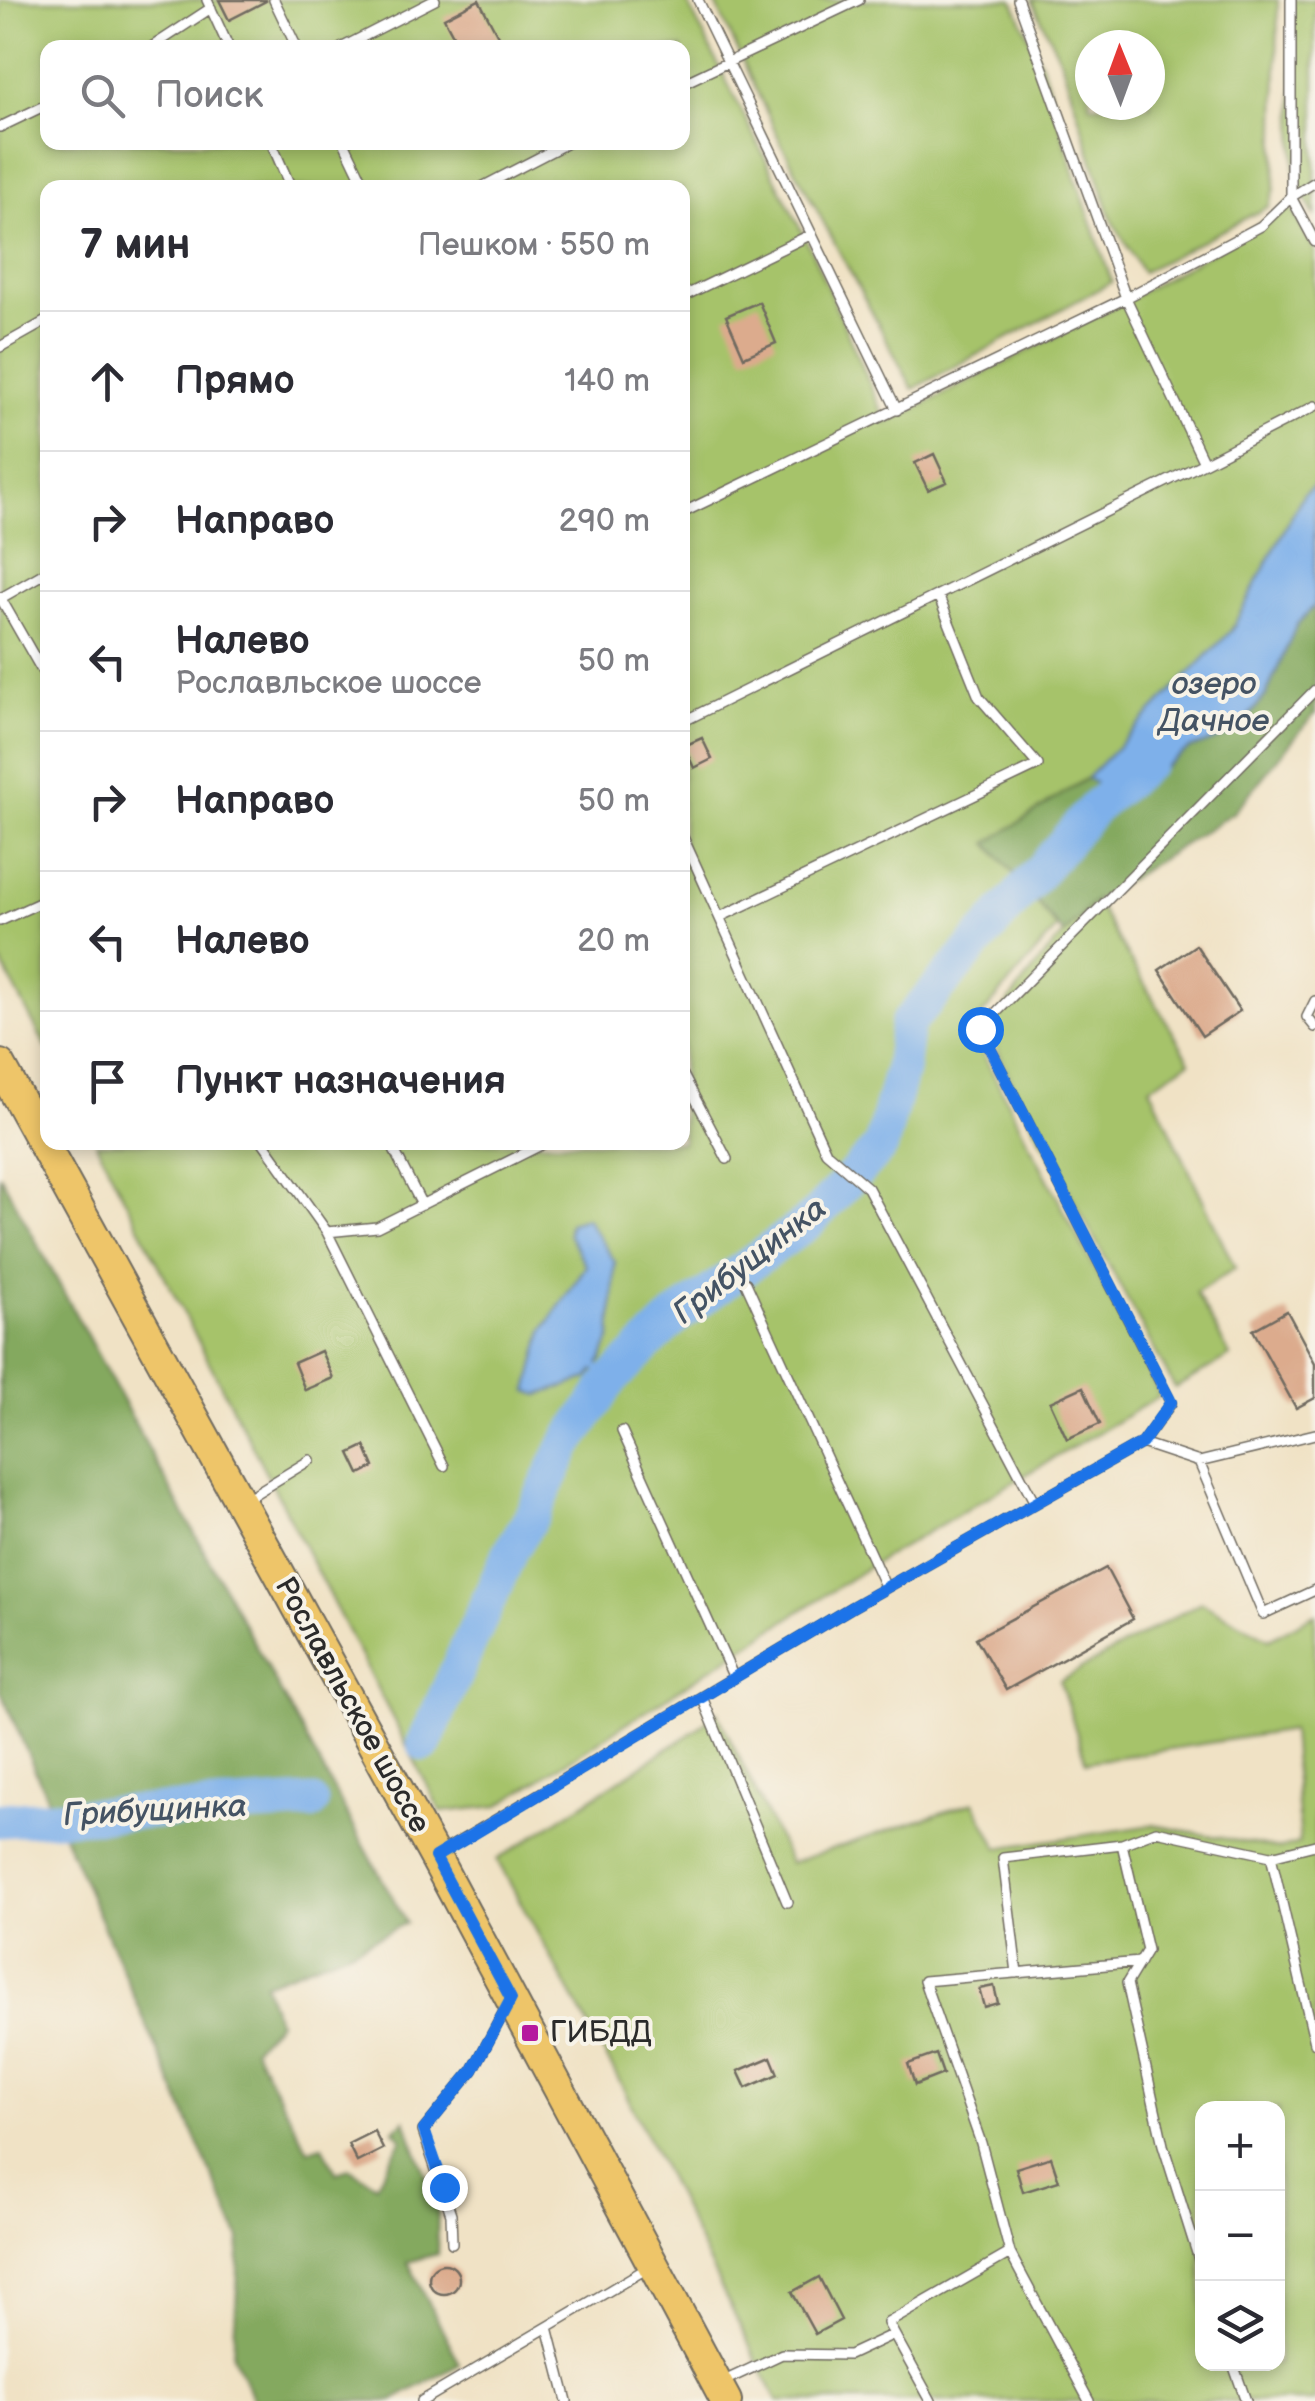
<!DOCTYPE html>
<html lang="ru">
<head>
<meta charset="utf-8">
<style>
	body { margin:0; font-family:"Balsamiq Sans",sans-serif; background:#f2f2f3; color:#2b2b33 }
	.controls { position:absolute; right:30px; bottom:30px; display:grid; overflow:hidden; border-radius:20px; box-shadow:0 5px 15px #0003 }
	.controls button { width:90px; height:90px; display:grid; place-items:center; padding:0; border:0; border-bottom:2px solid #e1e1e2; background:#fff; color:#2b2b33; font:50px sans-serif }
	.compass { position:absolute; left:1075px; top:30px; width:90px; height:90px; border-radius:50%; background:#fff; box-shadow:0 5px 15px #0003; rotate:359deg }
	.stop { position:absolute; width:30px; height:30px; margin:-22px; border:8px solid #1a73e8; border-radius:50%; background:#fff }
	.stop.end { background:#1a73e8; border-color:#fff; box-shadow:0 2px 10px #0008 }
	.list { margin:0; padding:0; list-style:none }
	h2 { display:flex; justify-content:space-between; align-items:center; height:130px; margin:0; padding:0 40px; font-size:42px }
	h2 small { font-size:32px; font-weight:400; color:#7c7c81 }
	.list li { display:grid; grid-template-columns:65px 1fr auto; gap:30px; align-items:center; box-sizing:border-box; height:140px; padding:0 40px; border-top:2px solid #e1e1e2 }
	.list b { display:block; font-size:38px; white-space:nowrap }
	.list p { margin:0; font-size:32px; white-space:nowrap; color:#7c7c81 }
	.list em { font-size:32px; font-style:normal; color:#7c7c81 }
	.icon { flex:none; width:55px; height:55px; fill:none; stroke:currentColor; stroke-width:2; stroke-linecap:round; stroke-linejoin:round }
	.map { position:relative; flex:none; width:1315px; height:2401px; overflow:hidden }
	.search { position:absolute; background:#fff; box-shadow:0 5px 15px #0003; left:40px; top:40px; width:650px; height:110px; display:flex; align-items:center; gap:25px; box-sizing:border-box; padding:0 35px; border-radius:20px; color:#7c7c81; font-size:38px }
	.panel { position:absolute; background:#fff; box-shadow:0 5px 15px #0003; left:40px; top:180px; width:650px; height:970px; border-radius:20px }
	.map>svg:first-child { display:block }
</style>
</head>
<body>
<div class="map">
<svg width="1315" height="2401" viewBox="0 0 1315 2401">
	<rect width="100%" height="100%" fill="#f7f3e8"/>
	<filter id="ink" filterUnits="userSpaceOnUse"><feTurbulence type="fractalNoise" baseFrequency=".01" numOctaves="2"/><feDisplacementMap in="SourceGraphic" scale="20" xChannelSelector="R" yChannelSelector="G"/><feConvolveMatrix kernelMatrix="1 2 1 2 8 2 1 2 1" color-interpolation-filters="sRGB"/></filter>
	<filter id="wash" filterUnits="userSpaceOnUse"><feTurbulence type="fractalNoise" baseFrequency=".0048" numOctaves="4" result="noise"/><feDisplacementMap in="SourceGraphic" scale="40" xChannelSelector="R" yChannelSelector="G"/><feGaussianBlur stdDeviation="2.25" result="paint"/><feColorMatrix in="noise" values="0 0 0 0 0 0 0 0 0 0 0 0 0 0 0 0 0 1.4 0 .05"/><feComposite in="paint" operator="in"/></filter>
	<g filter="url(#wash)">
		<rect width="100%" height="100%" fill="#f0e2c5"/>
		<path fill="#a6c36a" stroke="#68774a" stroke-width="2.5" fill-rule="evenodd" d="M0 0H686L812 252 887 423 1122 303 1290 207 1315 251V485L1304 493 1231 631 1194 672 1087 778 989 843 1057 928 970 1029 1160 1396 870 1566 498 1806 441 1812 96 1143 682 1142V188H48L47 1049 0 960ZM48 48H682V142H48Z
			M714 0H1013L1044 71 1076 178 1112 282 913 389 781 143Z
			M1032 0H1278L1275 189 1269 206 1142 272 1111 218 1062 63ZM1090 45H1150V105H1090Z
			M1292 0H1315V217L1295 178Z
			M1095 901 1190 1061 1150 1087 1235 1268 1196 1293 1230 1356 1175 1388 1021 1102 988 1029 1043 957Z
			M1201 1602 1269 1639 1315 1614V2401H777L620 2082 497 1860 696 1730 717 1712 790 1863 974 1802 998 1848 1154 1825 1279 1849 1300 1843 1291 1730 1086 1762 1060 1681ZM1202 2108H1278V2364H1202Z"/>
		<path fill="#84a95e" stroke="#586a44" stroke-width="2.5" d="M1315 605V713L1234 812 1095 901 1064 934 988 843 1087 778 1118 799 1189 749 1235 733 1266 695 1297 624Z
			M0 1175 406 1923 353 1949 264 1983 278 2022 253 2048 308 2150 323 2146 336 2173 350 2169 376 2185 402 2139 394 2130 405 2120 438 2208 437 2254 408 2262 460 2364 392 2401H254L233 2355 240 2239 0 1690Z"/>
		<path fill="#7eb0ea" stroke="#546e8a" stroke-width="2.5" d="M1315 485V605L1297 624 1266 695 1235 733 1189 749 1118 799 1087 778 1231 631 1304 493Z
			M586 1218 615 1262 611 1337 602 1360 588 1379 539 1395 528 1391 543 1331 586 1266 568 1234 569 1223Z"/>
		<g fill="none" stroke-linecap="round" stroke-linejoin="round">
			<path stroke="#7eb0ea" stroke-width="6" d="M592 1363 612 1379"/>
			<path stroke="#7eb0ea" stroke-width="35" d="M424 1744 510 1552 533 1514 565 1447 612 1379 676 1317 810 1221 881 1146 901 1070 907 1024 1096 806 1147 763
				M0 1820 311 1803"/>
		</g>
		<g id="blocks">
			<path fill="#dcab8d" d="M219 0H266V1L229 20Z
				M479 0 499 38 481 48H460L444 18Z
				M759 302 776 343 744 357 726 316Z
				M934 454 947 482 928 490 915 463Z
				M702 738 712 759 694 768 684 746Z
				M1196 945 1240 1011 1202 1036 1159 970Z
				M1287 1311 1315 1363V1398L1296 1408 1253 1330Z
				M321 1351 333 1378 305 1390 294 1363Z
				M1083 1387 1100 1424 1067 1439 1050 1402Z
				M365 1446 374 1467 360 1474 350 1453Z
				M1106 1568 1133 1619 1006 1690 976 1638Z
				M994 1986 998 2003 984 2007 979 1989Z
				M936 2054 943 2074 915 2085 908 2064Z
				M771 2057 778 2074 746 2088 738 2071Z
				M374 2131 383 2149 357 2162 348 2144Z
				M1051 2157 1059 2181 1023 2192 1016 2168Z
				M429 2279a15 15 0 1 1 30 0a15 15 0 1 1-30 0Z
				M819 2277 841 2320 815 2334 792 2292Z"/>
		</g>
	</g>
	<g filter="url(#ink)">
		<use href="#blocks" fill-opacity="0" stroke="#706b61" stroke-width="2.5"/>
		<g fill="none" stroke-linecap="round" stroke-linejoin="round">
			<defs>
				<path id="lane" d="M207 0 229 48
					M274 0 297 48
					M698 0 897 410
					M150 48 211 8
					M341 48 435 0
					M682 84 859 0
					M0 127 48 104
					M271 142 291 188
					M344 142 366 188
					M1315 182 1291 197 1315 242
					M480 188 569 142
					M682 297 812 234
					M0 347 48 320
					M1204 463 1315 406
					M682 513 1126 298 1261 226 1291 197V0
					M0 597 48 681
					M1 598 48 571
					M682 722 1204 463 1126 298 1018 0
					M682 835 826 1152 868 1188 1035 1503
					M722 916 1038 765 979 697 938 595
					M0 921 48 899
					M1315 1001 1307 1017 1315 1027
					M683 1075 727 1159
					M263 1142 327 1232 377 1227 547 1142
					M390 1142 422 1205
					M327 1232 444 1466
					M746 1283 886 1588
					M622 1431 734 1678
					M1142 1443 1171 1403 980 1029 1315 690
					M1199 1462 1263 1614 1315 1590
					M243 1501 310 1460
					M702 1697 787 1902
					M437 1855 852 1607 1142 1443 1199 1462 1315 1434
					M1271 1856 1315 1845
					M1017 1973 1003 1858 1122 1844
					M452 2243 451 2214 423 2131 473 2070 507 2006
					M1202 2269 1163 2145 1127 1983 1147 1950 1122 1844 1156 1831 1271 1856 1315 2043
					M548 2327 567 2401
					M1233 2364 1246 2401
					M724 2381 782 2354 849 2355 894 2334
					M422 2401 651 2266
					M931 2401 888 2323 1010 2253
					M1089 2401 1010 2253 981 2143 924 1981 1140 1962"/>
				<path id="primary" d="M0 1065 435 1857 726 2401"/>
			</defs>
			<use href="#lane" stroke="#706b61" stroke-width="12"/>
			<use href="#primary" stroke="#706b61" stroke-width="34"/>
			<use href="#lane" stroke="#fff" stroke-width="9"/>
			<use href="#primary" stroke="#eec569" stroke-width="30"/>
		</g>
	</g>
	<g fill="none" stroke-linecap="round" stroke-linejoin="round" filter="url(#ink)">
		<path stroke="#1a73e8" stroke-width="12" d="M444 2187 424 2130 473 2070 511 1999 435 1857 852 1607 1142 1443 1171 1402 980 1029"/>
	</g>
	<rect fill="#b5179e" stroke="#f7f3e8" stroke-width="4" x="520" y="2023" width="20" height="20" rx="5"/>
	<g text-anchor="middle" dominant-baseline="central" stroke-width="8" stroke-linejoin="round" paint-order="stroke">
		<g font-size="30" fill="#2b2b2b" stroke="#f7f3e8">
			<text transform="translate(352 1705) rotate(61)">Рославльское шоссе</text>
		</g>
		<g font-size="30" fill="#2b2b2b" stroke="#f7f3e8" text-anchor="start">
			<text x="550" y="2033">ГИБДД</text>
		</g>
		<g font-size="32" font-style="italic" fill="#445364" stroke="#f7f3e8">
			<text x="1214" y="684">озеро<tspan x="1214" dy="37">Дачное</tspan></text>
			<text transform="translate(750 1261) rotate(-38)">Грибущинка</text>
			<text transform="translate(155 1811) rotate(-3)">Грибущинка</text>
		</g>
	</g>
</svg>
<div class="controls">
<button>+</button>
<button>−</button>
<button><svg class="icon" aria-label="layers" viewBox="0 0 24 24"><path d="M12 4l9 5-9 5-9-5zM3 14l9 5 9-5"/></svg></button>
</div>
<svg class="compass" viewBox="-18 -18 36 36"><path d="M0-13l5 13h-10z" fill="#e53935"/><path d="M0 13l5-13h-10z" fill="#7c7c81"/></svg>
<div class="stop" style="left:980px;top:1029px"></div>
<div class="stop end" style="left:444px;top:2187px"></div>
<div class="search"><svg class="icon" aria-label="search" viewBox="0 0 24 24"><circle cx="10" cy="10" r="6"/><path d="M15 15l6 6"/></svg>Поиск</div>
<section class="panel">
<h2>7 мин<small>Пешком · 550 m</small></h2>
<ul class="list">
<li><svg class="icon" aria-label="ahead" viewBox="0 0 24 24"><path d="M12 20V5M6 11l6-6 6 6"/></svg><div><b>Прямо</b></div><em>140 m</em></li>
<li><svg class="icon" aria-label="right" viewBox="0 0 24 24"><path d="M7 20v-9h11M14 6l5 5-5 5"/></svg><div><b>Направо</b></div><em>290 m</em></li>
<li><svg class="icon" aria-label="left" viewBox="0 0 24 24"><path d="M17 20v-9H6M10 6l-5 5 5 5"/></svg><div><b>Налево</b><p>Рославльское шоссе</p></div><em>50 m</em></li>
<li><svg class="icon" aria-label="right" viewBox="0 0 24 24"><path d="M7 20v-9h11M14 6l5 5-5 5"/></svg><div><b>Направо</b></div><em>50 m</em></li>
<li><svg class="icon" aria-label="left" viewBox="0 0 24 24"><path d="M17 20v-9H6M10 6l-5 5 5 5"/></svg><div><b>Налево</b></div><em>20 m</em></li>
<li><svg class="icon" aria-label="arrive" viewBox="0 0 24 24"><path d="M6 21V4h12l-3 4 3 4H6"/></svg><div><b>Пункт назначения</b></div></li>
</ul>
</section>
</div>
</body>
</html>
